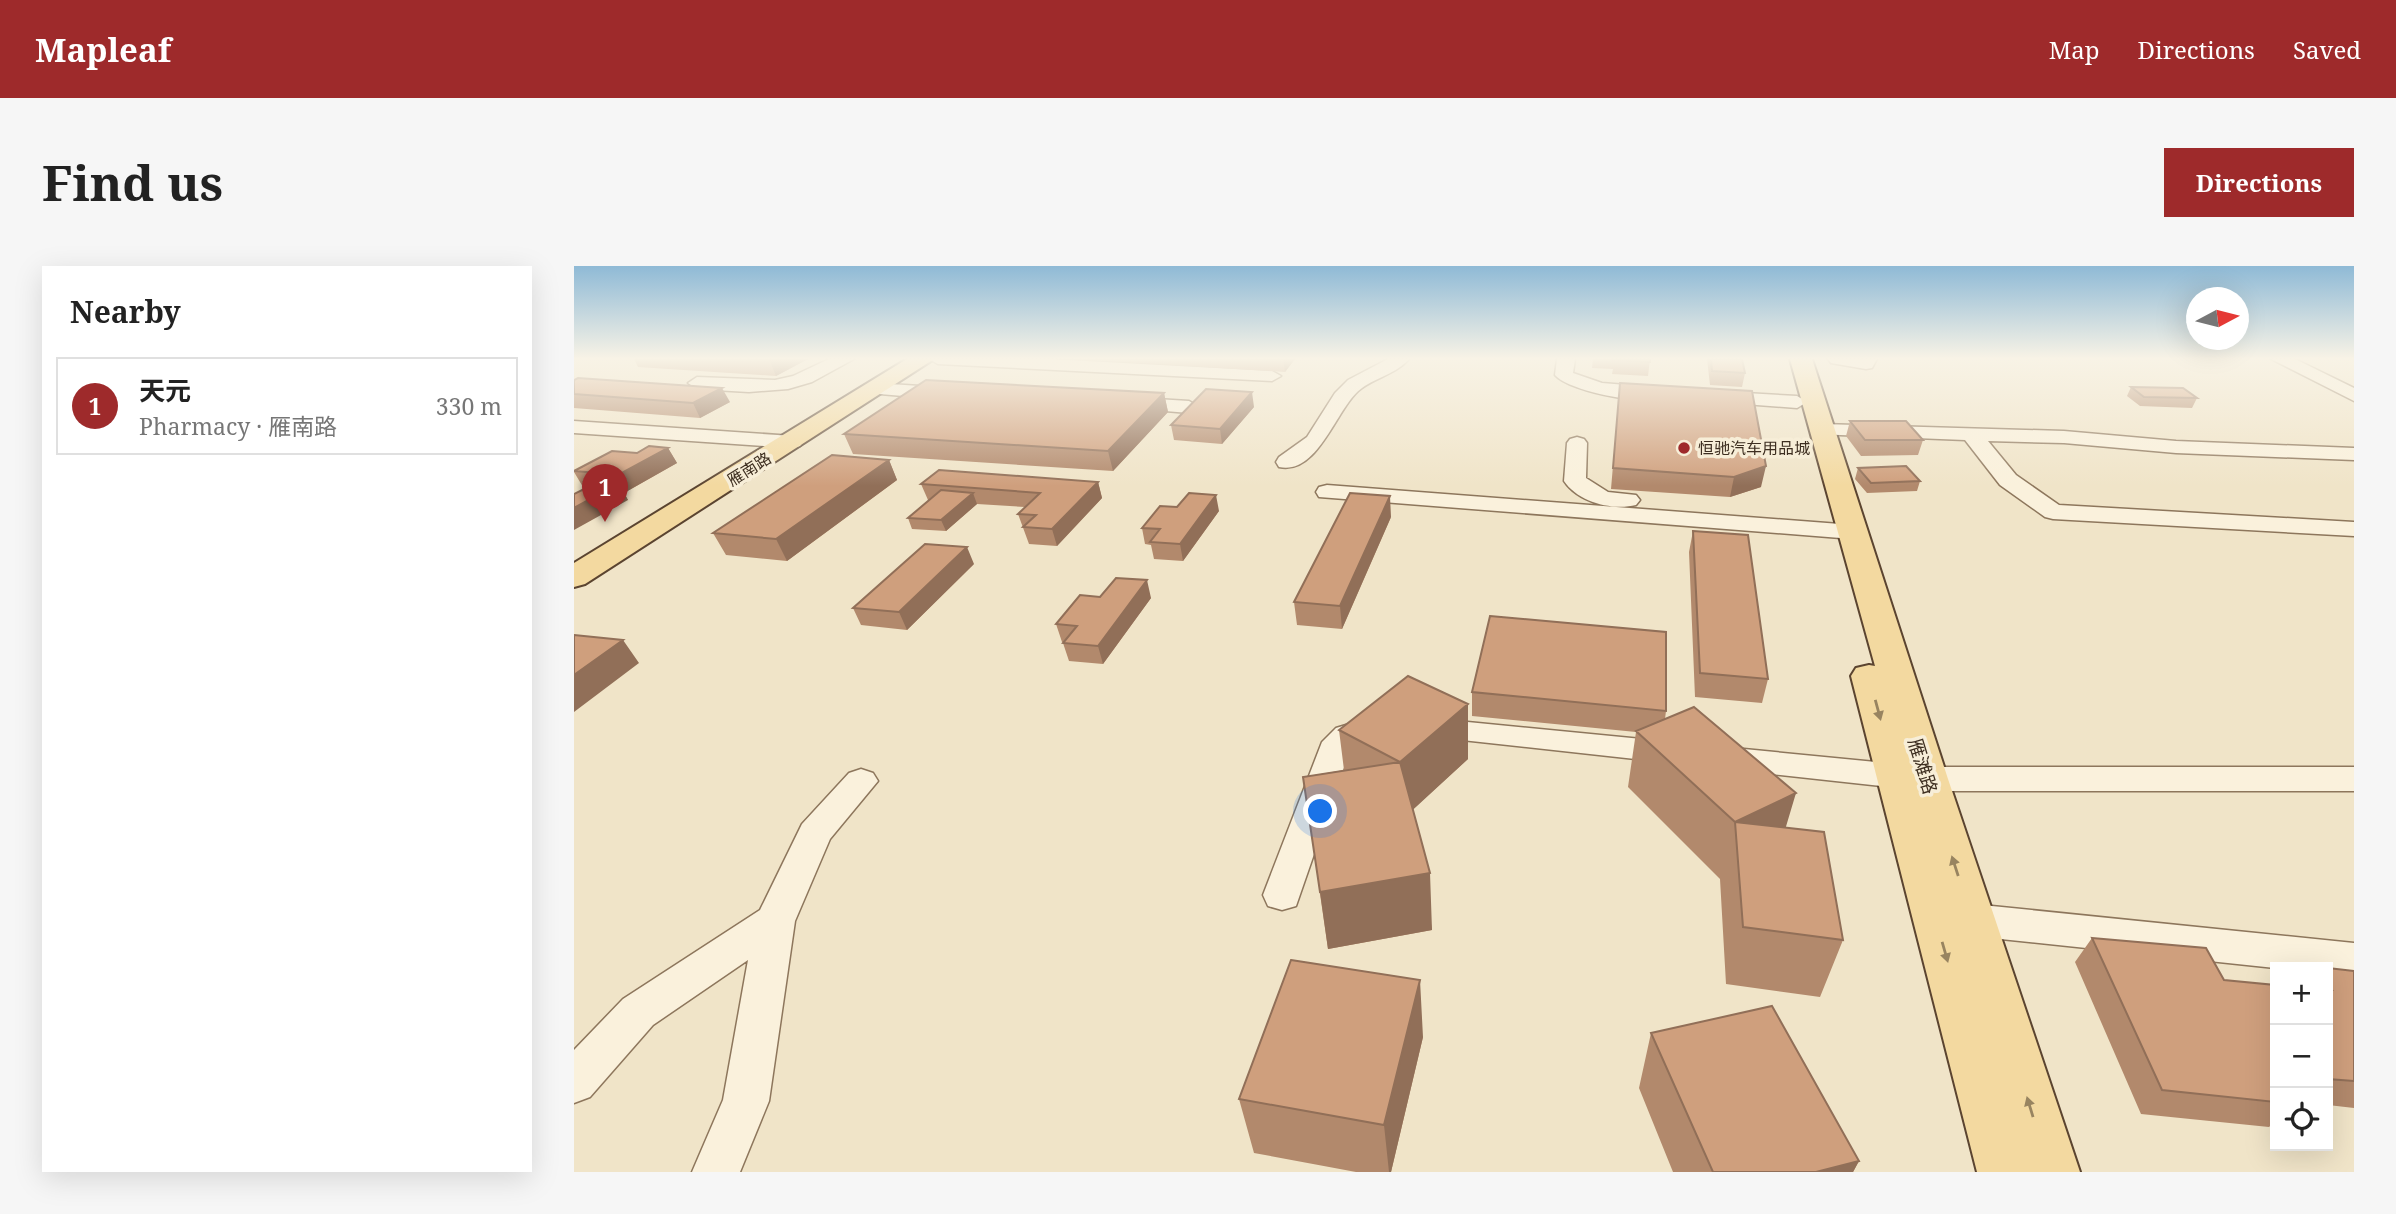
<!DOCTYPE html>
<html lang="en">
<head>
<meta charset="utf-8">
<style>
	body { margin:0; font-family:"Noto Serif","Noto Sans SC",serif; background:#f6f6f6; color:#222 }
	.controls { position:absolute; right:21px; bottom:21px; display:grid; overflow:hidden; border-radius:0px; box-shadow:0 7px 28px #0002 }
	.controls button { width:63px; height:63px; display:grid; place-items:center; padding:0; border:0; border-bottom:2px solid #e0e0e0; background:#fff; color:#222; font:35px sans-serif }
	.compass { position:absolute; left:1612px; top:21px; width:63px; height:63px; border-radius:50%; background:#fff; box-shadow:0 7px 28px #0002; rotate:83deg }
	.you { position:absolute; left:747px; top:546px; width:24px; height:24px; margin:-18px; border:5px solid #fff; border-radius:50%; background:#1a73e8; box-shadow:0 0 0 10px #1a73e833 }
	.badge { display:grid; place-items:center; width:46px; height:46px; border-radius:50%; background:#9e2a2b; color:#fff; font-size:23px; font-weight:700 }
	.pin { position:absolute; translate:-50% -58px; filter:drop-shadow(0 2px 4px #0008) }
	.pin::after { content:''; position:absolute; top:37px; width:24px; height:21px; background:inherit; clip-path:polygon(0 0,100% 0,50% 100%) }
	.list { margin:0; padding:0; list-style:none }
	h2 { display:flex; justify-content:space-between; align-items:center; height:91px; margin:0; padding:0 28px; font-size:30px }
	h2 small { font-size:23px; font-weight:400; color:#767676 }
	.list li { display:grid; grid-template-columns:46px 1fr auto; gap:21px; align-items:center; box-sizing:border-box; height:98px; margin:0 14px 14px; padding:0 14px; border:2px solid #e0e0e0; border-radius:0px }
	.list b { display:block; font-size:26px; white-space:nowrap }
	.list p { margin:0; font-size:23px; white-space:nowrap; color:#767676 }
	.list em { font-size:23px; font-style:normal; color:#767676 }
	.icon { flex:none; width:38px; height:38px; fill:none; stroke:currentColor; stroke-width:2; stroke-linecap:round; stroke-linejoin:round }
	.map { position:relative; flex:none; width:1780px; height:906px; overflow:hidden; border-radius:0px }
	header { display:flex; align-items:center; gap:42px; box-sizing:border-box; height:98px; padding:0 35px; background:#9e2a2b; color:#fff }
	header strong { font-size:33px }
	nav { display:flex; gap:38px; margin-inline-start:auto; font-size:24px }
	.intro { display:flex; align-items:center; justify-content:space-between; box-sizing:border-box; height:168px; padding:0 42px }
	h1 { margin:0; font-size:49px }
	.button { padding:18px 32px; border-radius:0px; background:#9e2a2b; color:#fff; font-size:24px; font-weight:700 }
	main { display:flex; gap:42px; padding:0 42px }
	aside { flex:1; background:#fff; border-radius:0px; box-shadow:0 7px 28px #0002 }
	.map>svg:first-child { display:block }
</style>
</head>
<body>
<header>
<strong>Mapleaf</strong>
<nav><a>Map</a><a>Directions</a><a>Saved</a></nav>
</header>
<div class="intro"><h1>Find us</h1><a class="button">Directions</a></div>
<main>
<aside>
<h2>Nearby<small></small></h2>
<ul class="list">
<li><span class="badge">1</span><div><b>天元</b><p>Pharmacy · 雁南路</p></div><em>330 m</em></li>
</ul>
</aside>
<div class="map">
<svg width="1780" height="906" viewBox="0 0 1780 906">
	<rect width="100%" height="100%" fill="#f0e4c8"/>
	<g fill="none" stroke-linecap="round" stroke-linejoin="round">
		<defs>
			<path id="minor" d="M255 93H280L238 116 214 123 175 126 123 123 114 117 123 111 201 114 219 110Z
				M355 93H475L698 105 707 110 698 115 364 98Z
				M814 93H835C822 108 803 111 788 122 763 139 745 210 705 201L702 196 705 191 733 171 761 127 774 114Z
				M983 93H1001L999 107 1028 117 1089 122 1098 128C1085 144 995 126 981 109Z
				M1254 93H1303L1298 102 1292 103 1257 97Z
				M1697 93H1721L1780 122V135Z
				M301 117 376 122 385 128 376 134 294 127 292 123 294 119Z
				M1137 125 1223 130 1233 136 1223 142 1130 135 1127 131Z
				M550 131 615 135 625 141 615 147 543 141 540 137 543 133Z
				M0 155 219 170 226 172 229 176 226 180 219 182 0 167Z
				M1248 158 1490 165 1602 175 1780 182V194L1602 187 1490 177 1414 175 1442 209 1485 239 1780 256V270L1479 253 1471 251 1426 219 1391 174 1241 168 1238 164 1241 160Z
				M1003 171 1010 173 1013 177 1012 212 1034 226 1062 229 1066 234 1062 239C1038 245 1004 236 990 215L993 177 996 173Z
				M753 219 1279 259 1288 261 1291 266 1288 271 1279 273 745 231 742 226 745 221Z
				M805 449 816 452 821 459C811 474 790 470 775 487L722 640 708 644 694 640 689 629 748 476 762 462Z
				M853 452 1353 501H1780V525H1353L842 469 837 462 842 455Z
				M287 503 299 507 304 515 256 573 221 655 195 835 166 906H118L149 834 174 694 79 759 16 831 0 837V784L49 733 186 644 228 558 275 507Z
				M1398 638 1780 677V711L1754 708V701L1701 702 1398 670 1384 665 1378 654 1384 643Z"/>
			<path id="major" d="M333 93H360L11 318 0 321V297Z
				M1216 93H1238L1374 513 1506 906H1403L1277 410 1282 402 1295 399 1301 400Z"/>
		</defs>
		<use href="#minor" stroke="#8d765c" stroke-width="3"/>
		<use href="#major" stroke="#5b4430" stroke-width="4"/>
		<use href="#minor" fill="#faf1dc" fill-rule="evenodd"/>
		<use href="#major" fill="#f3d9a0" fill-rule="evenodd"/>
	</g>
	<path fill="#b2896c" d="M60 93H234L202 110 64 101Z
		M502 93H721L711 106Z
		M1019 93H1076L1074 110 1038 108 1039 103 1018 102Z
		M1133 93H1168L1171 107 1168 121 1136 119Z
		M0 114 156 136 126 152 0 142Z
		M1046 117 1187 221 1156 231 1037 223Z
		M1557 121 1623 132 1618 142 1566 140 1553 130Z
		M590 127 594 146 539 205 279 188 270 168Z
		M680 141 648 178 600 174 597 159Z
		M1276 155 1349 174 1344 189 1287 190 1272 170Z
		M94 182 103 197 50 227 54 234 9 221 0 206V205Z
		M315 194 323 214 213 295 152 289 139 267Z
		M1284 202 1346 215 1343 225 1293 227 1281 213Z
		M524 216 528 232 483 280 455 278 444 248 451 241 403 238 372 265 338 263 334 252 355 234H354L347 218Z
		M645 245 609 295 580 293 577 279 571 278 568 262Z
		M817 251 768 363 723 359 720 336Z
		M1119 265 1194 413 1188 437 1121 431 1115 286Z
		M400 298 333 364 287 359 279 342Z
		M526 331 577 332 529 398 495 395 489 377 490 376H488L482 358Z
		M898 426 1092 445 1091 453 1211 562 1269 674 1246 731 1152 718 1146 613 1054 521 1062 466 898 450Z
		M765 464 894 493 839 543 858 664 754 683 729 511 770 504Z
		M1518 672 1650 714 1701 719V855L1695 861 1567 848 1501 696Z
		M1754 702 1780 705V842L1754 839Z
		M1077 767 1285 895 1279 906H1099L1065 822Z
		M849 771 817 906H782L680 887 665 833Z"/>
	<path fill="#916f58" d="M195 93H234L202 110Z
		M709 93H721L711 106Z
		M148 122 156 136 126 152 119 137Z
		M678 126 680 141 648 178 646 163Z
		M590 127 594 146 539 205 534 185Z
		M94 182 103 197 50 227 54 234 0 264V242L31 216Z
		M315 194 323 214 213 295 202 273Z
		M1192 200 1187 221 1156 231 1160 211Z
		M524 216 528 232 483 280 478 263Z
		M399 227 403 238 372 265 367 254Z
		M642 229 645 245 609 295 606 278Z
		M816 230 817 251 768 363 766 340Z
		M393 281 400 298 333 364 325 346Z
		M573 314 577 332 529 398 524 380Z
		M49 374 65 397 0 446V409Z
		M894 438V493L830 552 826 496Z
		M1222 527 1205 584 1161 556 1146 613 1161 556Z
		M856 607 858 664 754 683 746 626Z
		M846 714 849 771 817 906H815L810 859Z
		M1285 895 1279 906H1242Z"/>
	<path fill="#cf9f7d" stroke="#916f58" stroke-width="2" d="M1040 93H1076V96L1039 94Z
		M1137 93H1168L1171 107 1138 105Z
		M4 112 148 122 119 137 0 128V114Z
		M352 114 590 127 534 185 270 168Z
		M1046 117 1178 125 1192 200 1160 211 1039 202Z
		M1557 121 1609 122 1623 132 1570 131Z
		M632 123 678 126 646 163 597 159Z
		M1276 155H1332L1349 174H1291Z
		M75 180 94 182 31 216 44 218 0 242V228L24 216 11 215 25 207 0 205 38 185 63 187Z
		M258 189 315 194 202 273 139 267Z
		M1332 200 1346 215 1297 217 1284 202Z
		M365 204 524 216 478 263 449 261 462 249 444 248 466 227 347 218Z
		M367 224 399 227 367 254 334 252Z
		M615 227 642 229 606 278 576 276 586 263 568 262 586 240 603 241Z
		M776 227 816 230 766 340 720 336Z
		M1119 265 1174 269 1194 413 1126 407Z
		M351 278 393 281 325 346 279 342Z
		M542 312 573 314 524 380 489 377 503 360 482 358 506 329 526 331Z
		M916 350 1092 366V445L898 426Z
		M0 369 49 374 0 409Z
		M834 410 894 438 826 496 856 607 746 626 729 511 826 496 765 464Z
		M1120 441 1222 527 1161 556 1062 465Z
		M1161 556 1250 566 1269 674 1169 661Z
		M1518 672 1632 682 1650 714 1701 719V836L1588 824Z
		M717 694 846 714 810 859 665 833Z
		M1754 702 1780 705V815L1754 813V724H1758L1754 718Z
		M1198 740 1285 895 1242 906H1139L1077 767Z"/>
	<defs><path id="oneway-solid" d="M-6-.8H1V-3.2L6.5 0L1 3.2V.8H-6Z" transform="scale(1.75)"/></defs>
	<g fill="#988460">
		<use href="#oneway-solid" transform="translate(1304 444) rotate(75)"/>
		<use href="#oneway-solid" transform="translate(1381 600) rotate(-108)"/>
		<use href="#oneway-solid" transform="translate(1371 686) rotate(74)"/>
		<use href="#oneway-solid" transform="translate(1456 841) rotate(-107)"/>
	</g>
	<linearGradient id="sky" x2="0" y2="1"><stop stop-color="#8fbad6"/><stop offset="0.42" stop-color="#f8f3e6"/><stop offset="1" stop-color="#f8f3e6" stop-opacity="0"/></linearGradient>
	<rect width="1780" height="220" fill="url(#sky)"/>
	<circle fill="#9e2a2b" stroke="#f7eed8" stroke-width="2.5" cx="1110" cy="182" r="7"/>
	<g text-anchor="middle" dominant-baseline="central" stroke-width="7" stroke-linejoin="round" paint-order="stroke">
		<g font-size="16" fill="#3d2e20" stroke="#f7eed8" text-anchor="start">
			<text x="1124" y="182">恒驰汽车用品城</text>
		</g>
		<g font-size="16" fill="#3d2e20" stroke="#f7eed8">
			<text transform="translate(175 203) rotate(-32)">雁南路</text>
		</g>
		<g font-size="19" fill="#3d2e20" stroke="#f7eed8">
			<text transform="translate(1349 500) rotate(73)">雁滩路</text>
		</g>
	</g>
</svg>
<div class="controls">
<button>+</button>
<button>−</button>
<button><svg class="icon" aria-label="locate" viewBox="0 0 24 24"><circle cx="12" cy="12" r="6"/><path d="M12 2v4M12 18v4M2 12h4M18 12h4"/></svg></button>
</div>
<svg class="compass" viewBox="-18 -18 36 36"><path d="M0-13l5 13h-10z" fill="#e53935"/><path d="M0 13l5-13h-10z" fill="#767676"/></svg>
<div class="you"></div>
<div class="pin badge" style="left:31px;top:256px">1</div>
</div>
</main>
</body>
</html>
